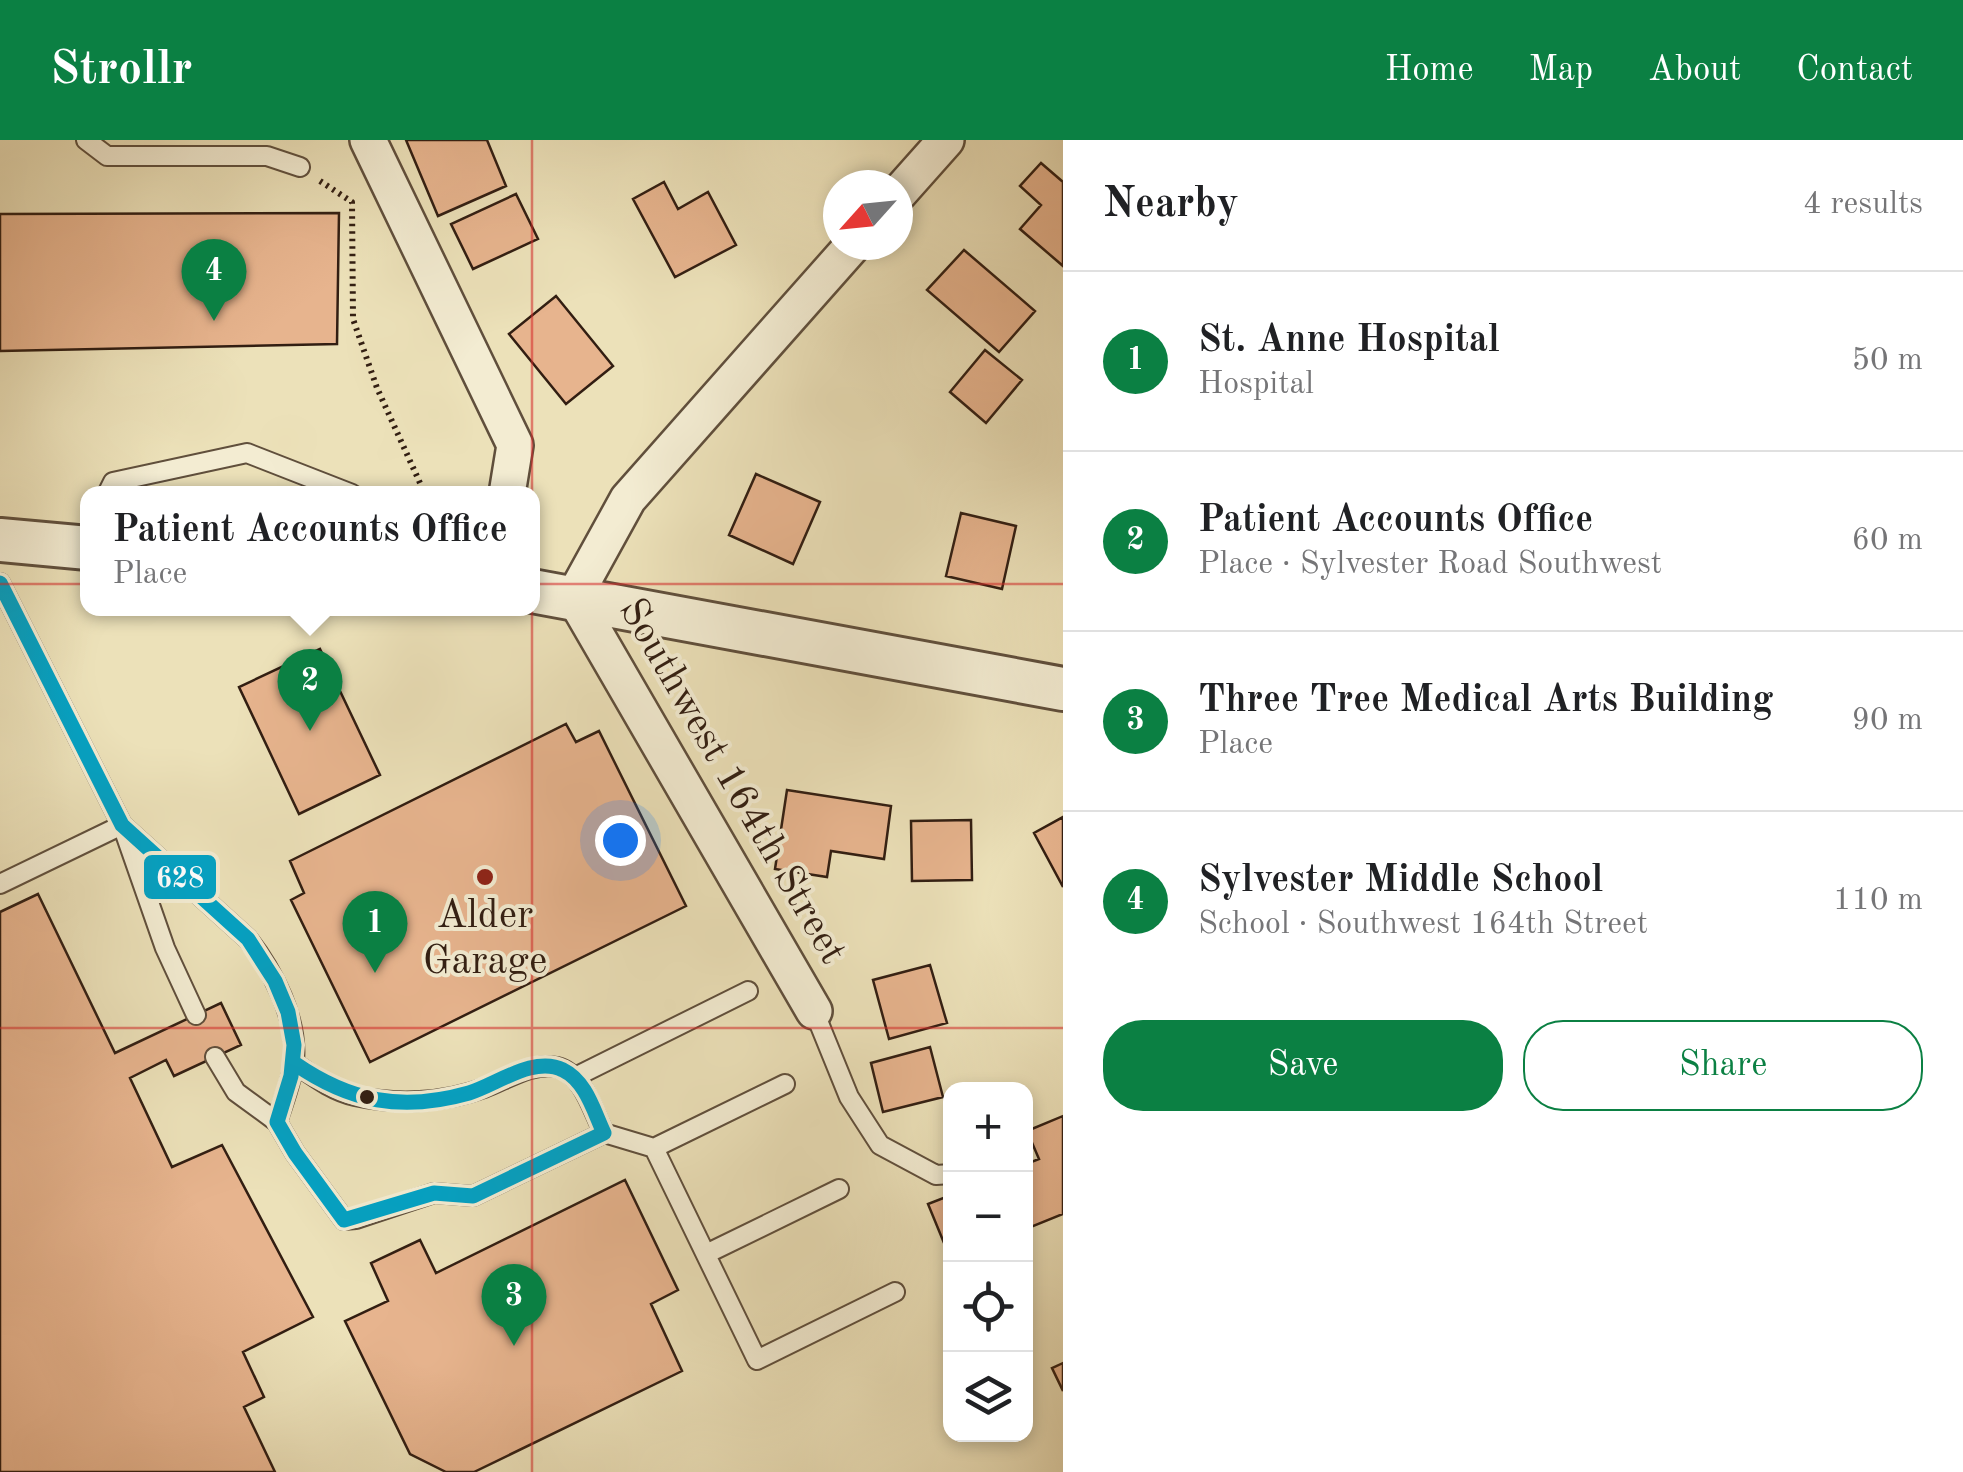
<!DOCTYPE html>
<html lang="en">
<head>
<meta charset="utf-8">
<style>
	body { margin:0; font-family:"Old Standard TT",serif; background:#f6f6f6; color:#202124 }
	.controls { position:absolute; right:30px; bottom:30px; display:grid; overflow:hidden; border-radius:20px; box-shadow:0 5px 15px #0003 }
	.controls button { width:90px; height:90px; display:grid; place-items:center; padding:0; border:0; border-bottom:2px solid #e0e0e0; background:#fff; color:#202124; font:50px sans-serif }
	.compass { position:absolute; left:823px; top:30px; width:90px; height:90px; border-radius:50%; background:#fff; box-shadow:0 5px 15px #0003; rotate:243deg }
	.you { position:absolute; left:620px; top:700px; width:35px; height:35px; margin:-25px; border:8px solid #fff; border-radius:50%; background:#1a73e8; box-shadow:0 0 0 15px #1a73e833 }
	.badge { display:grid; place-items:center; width:65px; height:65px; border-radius:50%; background:#0b8043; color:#fff; font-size:32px; font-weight:700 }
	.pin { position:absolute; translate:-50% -82px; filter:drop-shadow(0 2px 5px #0008) }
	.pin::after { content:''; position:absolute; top:52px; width:35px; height:30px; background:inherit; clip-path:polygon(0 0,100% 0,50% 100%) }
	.popup { position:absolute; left:80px; top:346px; width:460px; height:130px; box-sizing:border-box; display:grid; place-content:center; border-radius:20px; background:#fff; filter:drop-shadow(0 2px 8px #0005); font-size:32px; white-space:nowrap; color:#757577 }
	.popup b { font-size:38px; color:#202124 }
	.popup::after { content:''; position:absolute; left:50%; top:100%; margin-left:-20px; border:20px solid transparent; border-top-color:#fff }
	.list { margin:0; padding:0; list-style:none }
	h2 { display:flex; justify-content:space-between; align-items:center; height:130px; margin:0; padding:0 40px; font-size:42px }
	h2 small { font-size:32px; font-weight:400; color:#757577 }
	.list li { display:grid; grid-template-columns:65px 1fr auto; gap:30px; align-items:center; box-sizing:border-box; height:180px; padding:0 40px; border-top:2px solid #e0e0e0 }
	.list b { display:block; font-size:38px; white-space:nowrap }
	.list p { margin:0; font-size:32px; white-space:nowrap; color:#757577 }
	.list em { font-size:32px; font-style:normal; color:#757577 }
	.actions { display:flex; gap:20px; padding:30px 40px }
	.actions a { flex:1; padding:22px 0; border:2px solid #0b8043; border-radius:40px; text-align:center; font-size:35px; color:#0b8043 }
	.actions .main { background:#0b8043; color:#fff }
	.icon { flex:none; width:55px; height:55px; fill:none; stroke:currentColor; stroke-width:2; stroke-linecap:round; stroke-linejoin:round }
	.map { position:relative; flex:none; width:1063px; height:1332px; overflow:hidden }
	header { display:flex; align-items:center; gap:60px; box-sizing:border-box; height:140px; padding:0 50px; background:#0b8043; color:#fff }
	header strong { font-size:48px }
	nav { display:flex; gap:55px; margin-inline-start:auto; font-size:35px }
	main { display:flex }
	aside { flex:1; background:#fff }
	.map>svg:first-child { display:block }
</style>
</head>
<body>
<header>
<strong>Strollr</strong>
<nav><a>Home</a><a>Map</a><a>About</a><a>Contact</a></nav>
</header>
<main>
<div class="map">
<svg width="1063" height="1332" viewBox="0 0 1063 1332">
	<rect width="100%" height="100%" fill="#ece1b9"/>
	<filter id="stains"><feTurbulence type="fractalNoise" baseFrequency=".002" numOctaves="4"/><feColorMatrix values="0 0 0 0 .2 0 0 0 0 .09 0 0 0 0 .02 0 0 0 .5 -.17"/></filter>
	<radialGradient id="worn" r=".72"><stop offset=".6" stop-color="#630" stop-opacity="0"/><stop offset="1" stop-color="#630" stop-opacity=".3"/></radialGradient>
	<path fill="#e7b48e" stroke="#321e12" stroke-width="2.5" d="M406 0H487L506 46 438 76Z
		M1041 23 1063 42V126L1020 89 1041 65 1020 46Z
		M664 42 678 69 708 52 736 105 675 137 633 59Z
		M516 54 538 99 473 129 451 84Z
		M339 73 337 204 0 211V74Z
		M964 110 1035 171 999 212 927 150Z
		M556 156 613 226 566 264 509 194Z
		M985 210 1022 240 986 283 950 252Z
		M756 334 820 362 793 424 729 395Z
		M961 373 1016 386 1002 449 946 436Z
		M320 509 380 635 299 674 239 547Z
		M566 584 576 602 599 591 686 766 370 922 291 760 304 753 290 721Z
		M787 650 891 666 884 719 831 711 827 737 775 729Z
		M1063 677V747L1034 693Z
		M971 680 972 740 912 741 911 681Z
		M38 754 115 913 221 863 241 905 174 936 166 920 130 938 172 1027 222 1005 313 1177 243 1212 264 1257 244 1267 275 1332H0V772Z
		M930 825 947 883 889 899 873 840Z
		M930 907 943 957 883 972 871 923Z
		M1063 976V1074L1026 1089V1024L1039 1019 1027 991Z
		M625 1040 678 1150 651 1164 682 1231 474 1332H446L410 1314 345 1181 388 1161 371 1123 420 1100 436 1133Z
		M951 1055V1120L928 1064Z
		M1063 1223V1251L1052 1228Z"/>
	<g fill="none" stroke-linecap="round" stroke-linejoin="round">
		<defs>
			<path id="service" d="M86 0 107 16H267L300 27
				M107 354 113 342 247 313 352 354
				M0 443 122 685 248 799C273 831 298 879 294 921 292 941 283 963 277 982L295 1013 344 1080 356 1079 434 1053 473 1056 604 993 654 1008
				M0 744 122 685 165 808 196 875
				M814 871 849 957 880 1005 936 1035 951 1034
				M215 917 236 952 277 982
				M294 923C313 936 332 951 355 956 396 965 444 963 484 948 506 940 532 922 557 927 583 933 593 972 604 993
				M575 937 748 851
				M785 944 654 1008 757 1220 895 1152
				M706 1114 839 1049"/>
			<path id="minor" d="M368 0 515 305 507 354
				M898 54 946 0
				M814 871 574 457 628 359 853 105"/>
			<path id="tertiary" d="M0 400 88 408
				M532 451 1063 549"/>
		</defs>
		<use href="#service" stroke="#604f3c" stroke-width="22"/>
		<use href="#minor" stroke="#604f3c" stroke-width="40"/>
		<use href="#tertiary" stroke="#604f3c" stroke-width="48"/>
		<path stroke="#321e12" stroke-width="6" stroke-dasharray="2.5 5" stroke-linecap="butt" d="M320 41 352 62 353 179 377 248 425 354"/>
		<use href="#service" stroke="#f3ecd2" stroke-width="18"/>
		<use href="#minor" stroke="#f3ecd2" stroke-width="35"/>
		<use href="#tertiary" stroke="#f3ecd2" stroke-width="42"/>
		<defs>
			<path id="bus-1" d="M0 443 122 685 248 799 275 841 288 872 294 905 291 936 277 982 295 1013 344 1080 434 1053 473 1056 604 993C594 972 586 941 563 930 534 915 496 945 469 953 402 972 350 962 294 923"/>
		</defs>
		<use href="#bus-1" stroke="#f3ecd2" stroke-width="22"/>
		<use href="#bus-1" stroke="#02a2c5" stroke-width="15"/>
	</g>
	<path fill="none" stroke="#d62828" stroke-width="2.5" stroke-opacity="0.55" d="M532 0V1332M0 444H1063M0 888H1063"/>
	<circle fill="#8f2418" stroke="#f3ecd2" stroke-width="4" cx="485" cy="737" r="10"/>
	<circle fill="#321e12" stroke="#f3ecd2" stroke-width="4" cx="367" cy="957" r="9"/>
	<g text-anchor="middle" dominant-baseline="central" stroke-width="8" stroke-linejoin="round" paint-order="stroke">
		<g font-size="40" fill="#321e12" stroke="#f3ecd2">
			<text transform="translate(731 642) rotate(60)">Southwest 164th Street</text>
		</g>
		<g font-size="40" fill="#321e12" stroke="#f3ecd2">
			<text x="485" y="777">Alder<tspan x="485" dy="46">Garage</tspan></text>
		</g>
	</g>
	<rect stroke="#f3ecd2" stroke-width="4" x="142" y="713" width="76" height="48" rx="10" fill="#02a2c5"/>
	<g font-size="28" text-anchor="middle" font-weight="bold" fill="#fff">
		<text x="180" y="747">628</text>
	</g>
	<rect width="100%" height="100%" filter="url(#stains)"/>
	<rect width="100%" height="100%" fill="url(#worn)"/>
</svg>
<div class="controls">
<button>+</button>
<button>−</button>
<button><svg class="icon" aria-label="locate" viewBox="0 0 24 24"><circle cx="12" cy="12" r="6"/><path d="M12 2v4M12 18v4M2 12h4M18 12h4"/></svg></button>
<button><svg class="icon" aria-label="layers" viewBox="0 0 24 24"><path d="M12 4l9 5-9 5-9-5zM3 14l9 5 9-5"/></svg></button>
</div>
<svg class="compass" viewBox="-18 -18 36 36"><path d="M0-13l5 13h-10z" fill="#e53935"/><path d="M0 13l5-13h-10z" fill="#757577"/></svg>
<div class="you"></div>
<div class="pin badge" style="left:375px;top:833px">1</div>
<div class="pin badge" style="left:310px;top:591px">2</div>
<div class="popup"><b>Patient Accounts Office</b>Place</div>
<div class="pin badge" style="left:514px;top:1206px">3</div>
<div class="pin badge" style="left:214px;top:181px">4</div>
</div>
<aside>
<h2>Nearby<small>4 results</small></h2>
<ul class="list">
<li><span class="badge">1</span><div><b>St. Anne Hospital</b><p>Hospital</p></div><em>50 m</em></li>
<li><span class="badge">2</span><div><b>Patient Accounts Office</b><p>Place · Sylvester Road Southwest</p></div><em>60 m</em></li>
<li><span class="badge">3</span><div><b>Three Tree Medical Arts Building</b><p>Place</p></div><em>90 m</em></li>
<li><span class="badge">4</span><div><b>Sylvester Middle School</b><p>School · Southwest 164th Street</p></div><em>110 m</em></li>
</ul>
<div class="actions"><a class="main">Save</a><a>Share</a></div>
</aside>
</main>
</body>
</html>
